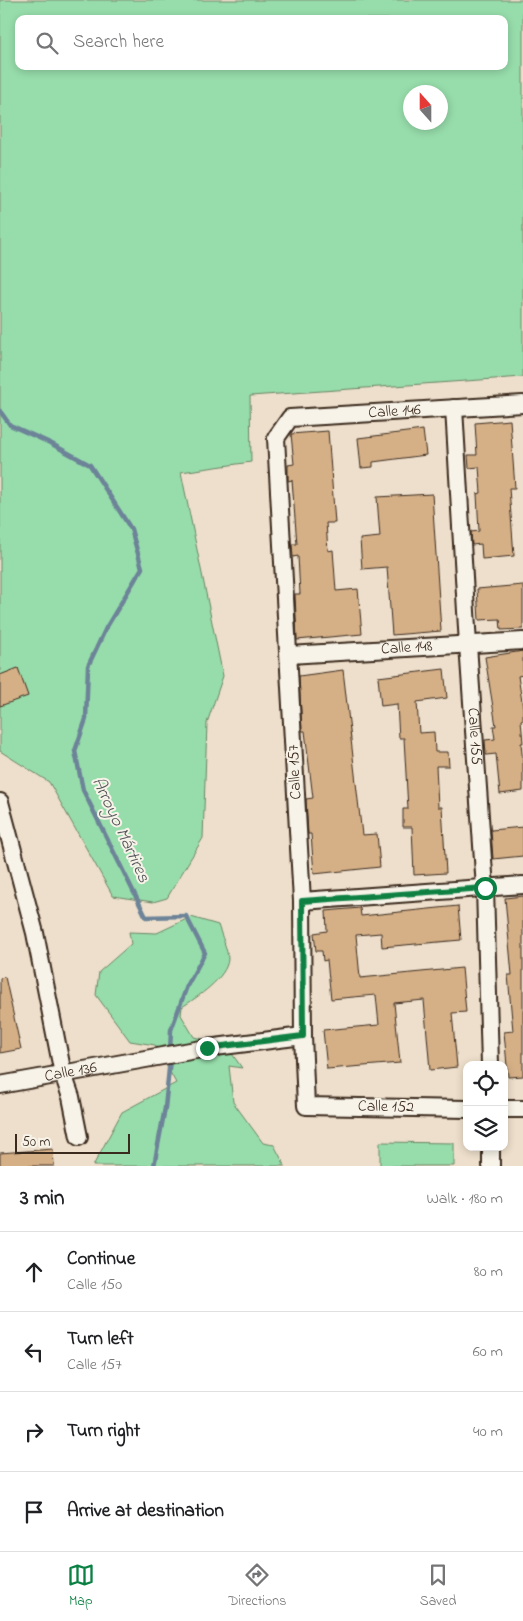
<!DOCTYPE html>
<html lang="en">
<head>
<meta charset="utf-8">
<style>
	body { margin:0; font-family:"Indie Flower",sans-serif; background:#f2f2f2; color:#202124 }
	.controls { position:absolute; right:15px; bottom:15px; display:grid; overflow:hidden; border-radius:10px; box-shadow:0 2px 8px #0003 }
	.controls button { width:45px; height:45px; display:grid; place-items:center; padding:0; border:0; border-bottom:1px solid #e0e0e0; background:#fff; color:#202124; font:25px sans-serif }
	.compass { position:absolute; left:403px; top:85px; width:45px; height:45px; border-radius:50%; background:#fff; box-shadow:0 2px 8px #0003; rotate:339deg }
	.scale { position:absolute; left:15px; bottom:12px; width:115px; box-sizing:border-box; padding-left:5px; border:2px solid #3b2a1e; border-top:0; font-size:14px; line-height:18px; white-space:nowrap; color:#3b2a1e; -webkit-text-stroke:4px #f7f3e8; paint-order:stroke }
	.stop { position:absolute; width:15px; height:15px; margin:-11px; border:4px solid #0b8043; border-radius:50%; background:#fff }
	.stop.end { background:#0b8043; border-color:#fff; box-shadow:0 1px 5px #0008 }
	.list { margin:0; padding:0; list-style:none }
	h2 { display:flex; justify-content:space-between; align-items:center; height:65px; margin:0; padding:0 20px; font-size:21px }
	h2 small { font-size:16px; font-weight:400; color:#757577 }
	.list li { display:grid; grid-template-columns:32px 1fr auto; gap:15px; align-items:center; box-sizing:border-box; height:80px; padding:0 20px; border-top:1px solid #e0e0e0 }
	.list b { display:block; font-size:19px; white-space:nowrap }
	.list p { margin:0; font-size:16px; white-space:nowrap; color:#757577 }
	.list em { font-size:16px; font-style:normal; color:#757577 }
	.icon { flex:none; width:28px; height:28px; fill:none; stroke:currentColor; stroke-width:2; stroke-linecap:round; stroke-linejoin:round }
	.map { position:relative; flex:none; width:523px; height:1166px; overflow:hidden }
	.search { position:absolute; background:#fff; box-shadow:0 2px 8px #0003; left:15px; right:15px; top:15px; height:55px; display:flex; align-items:center; gap:12px; box-sizing:border-box; padding:0 18px; border-radius:10px; color:#757577; font-size:19px }
	.sheet { height:385px; background:#fff }
	nav { display:flex; justify-content:space-around; align-items:center; box-sizing:border-box; height:70px; border-top:1px solid #e0e0e0; background:#fff; font-size:14px; color:#757577 }
	nav a { display:grid; justify-items:center; gap:2px }
	nav .on { color:#0b8043 }
	.map>svg:first-child { display:block }
</style>
</head>
<body>
<div class="map">
<svg width="523" height="1166" viewBox="0 0 523 1166">
	<rect width="100%" height="100%" fill="#eddfcb"/>
	<filter id="ink" filterUnits="userSpaceOnUse"><feTurbulence type="fractalNoise" baseFrequency=".02" numOctaves="2"/><feDisplacementMap in="SourceGraphic" scale="10" xChannelSelector="R" yChannelSelector="G"/><feConvolveMatrix kernelMatrix="1 2 1 2 8 2 1 2 1" color-interpolation-filters="sRGB"/></filter>
	<g filter="url(#ink)">
		<path fill="#97ddab" stroke="#698464" fill-rule="evenodd" d="M0 0H523V377L250 396 251 462 181 472 223 676 207 723 203 838 167 898 153 902 113 896 49 782 0 751ZM19 19H504V66H19ZM410 92H440V122H410Z
			M191 917 218 925C221 934 228 951 228 959 227 978 196 998 182 1007L181 1015 194 1037 225 1044 242 1068 229 1066 233 1102 263 1143 274 1145 285 1166H93L122 1112 176 1083 155 1045 130 1041 96 995 99 972 131 944 129 932 157 933Z
			M380 1142 454 1143V1166H380Z"/>
		<g fill="none" stroke-linecap="round" stroke-linejoin="round">
			<path stroke="#6c8398" stroke-width="4.5" d="M0 411 10 425 50 443 90 465 131 529 142 568 106 628 88 666 86 719 75 751 83 790 146 917 186 916 205 953 187 986 171 1030 170 1051
				M154 1166 165 1108 170 1059"/>
		</g>
		<path fill="#d5b087" stroke="#3b2a1e" d="M510 420 515 488H509L514 556 482 559 481 544 472 545 471 532 479 531 477 494 481 493 479 467 469 468 468 455H477L475 423Z
			M423 430 426 455 373 462V467L361 468 358 438Z
			M328 431 335 523H326L328 551 333 550 336 591 358 589 362 634 297 640 295 594H300L298 556 293 557 292 544H297L292 480 288 481V465L294 464 291 434Z
			M432 494 441 631 392 635 387 567 362 569 360 539 380 537 377 497Z
			M523 585V629L501 630 500 619 479 620 477 589Z
			M523 651V675L518 676 523 708V719L521 720 523 743H521L523 764V791L500 794 496 754 486 755 485 740 495 739 493 726H496L485 657Z
			M18 668 28 696 0 706V675Z
			M444 669 447 698 417 702 419 733 434 732 435 752H448L449 766H436L438 807H442L446 873 414 875 412 827H403V809H408L404 738H399L397 704 381 706 378 677Z
			M343 670 362 835 377 834 380 867 314 874 311 834H308L306 799 313 798 305 731H302L299 676Z
			M523 827V856L493 859 491 830Z
			M523 896V1076L508 1077 504 1032 513 1031 508 975H512L505 898Z
			M458 906 461 940 382 947 381 933 356 935 360 978 462 968 466 1012 452 1013 457 1067 430 1070 424 1000 394 1003 400 1063 327 1069 323 1030 379 1025 376 995 331 999 327 960 323 961 322 951H316L314 933 327 931 326 911 360 908 361 916Z
			M5 977 21 1049 0 1053V978Z
			M53 1149 54 1166H0V1153Z"/>
		<g fill="none" stroke-linecap="round" stroke-linejoin="round">
			<defs>
				<g id="minor">
					<path id="s1" d="M454 408 468 645 485 888 490 1065"/>
					<path id="s2" d="M289 655 523 641"/>
					<path d="M0 802 35 933 63 1074 71 1097 79 1137"/>
					<path d="M302 901 523 885"/>
					<path id="s3" d="M0 1085 207 1048 303 1036"/>
					<path id="s4" d="M467 1109 306 1106 303 1036 302 901 276 438 290 418 523 404"/>
					<path d="M504 1109H523"/>
					<path d="M491 1147V1166"/>
				</g>
			</defs>
			<use href="#minor" stroke="#3b2a1e" stroke-width="20"/>
			<use href="#minor" stroke="#f7f3e8" stroke-width="16"/>
		</g>
	</g>
	<g fill="none" stroke-linecap="round" stroke-linejoin="round" filter="url(#ink)">
		<path stroke="#0b8043" stroke-width="6" d="M207 1048 303 1036 302 901 485 888"/>
	</g>
	<g text-anchor="middle" dominant-baseline="central" stroke-width="4" stroke-linejoin="round" paint-order="stroke">
		<g font-size="16" fill="#3b2a1e" stroke="#f7f3e8">
			<text stroke="none"><textPath href="#s4" startOffset="959">Calle 146</textPath></text>
			<text stroke="none"><textPath href="#s2" startOffset="118">Calle 148</textPath></text>
			<text stroke="none"><textPath href="#s1" startOffset="329">Calle 155</textPath></text>
			<text transform="translate(295 772) rotate(-93)">Calle 157</text>
			<text stroke="none"><textPath href="#s3" startOffset="72">Calle 136</textPath></text>
			<text transform="translate(386 1107) rotate(1)">Calle 152</text>
		</g>
		<g font-size="18" font-style="italic" fill="#54575b" stroke="#f7f3e8">
			<text transform="translate(120 830) rotate(65)">Arroyo Mártires</text>
		</g>
	</g>
</svg>
<div class="controls">
<button><svg class="icon" aria-label="locate" viewBox="0 0 24 24"><circle cx="12" cy="12" r="6"/><path d="M12 2v4M12 18v4M2 12h4M18 12h4"/></svg></button>
<button><svg class="icon" aria-label="layers" viewBox="0 0 24 24"><path d="M12 4l9 5-9 5-9-5zM3 14l9 5 9-5"/></svg></button>
</div>
<svg class="compass" viewBox="-18 -18 36 36"><path d="M0-13l5 13h-10z" fill="#e53935"/><path d="M0 13l5-13h-10z" fill="#757577"/></svg>
<div class="scale">50 m</div>
<div class="stop" style="left:485px;top:888px"></div>
<div class="stop end" style="left:207px;top:1048px"></div>
<div class="search"><svg class="icon" aria-label="search" viewBox="0 0 24 24"><circle cx="10" cy="10" r="6"/><path d="M15 15l6 6"/></svg>Search here</div>
</div>
<section class="sheet">
<h2>3 min<small>Walk · 180 m</small></h2>
<ul class="list">
<li><svg class="icon" aria-label="ahead" viewBox="0 0 24 24"><path d="M12 20V5M6 11l6-6 6 6"/></svg><div><b>Continue</b><p>Calle 150</p></div><em>80 m</em></li>
<li><svg class="icon" aria-label="left" viewBox="0 0 24 24"><path d="M17 20v-9H6M10 6l-5 5 5 5"/></svg><div><b>Turn left</b><p>Calle 157</p></div><em>60 m</em></li>
<li><svg class="icon" aria-label="right" viewBox="0 0 24 24"><path d="M7 20v-9h11M14 6l5 5-5 5"/></svg><div><b>Turn right</b></div><em>40 m</em></li>
<li><svg class="icon" aria-label="arrive" viewBox="0 0 24 24"><path d="M6 21V4h12l-3 4 3 4H6"/></svg><div><b>Arrive at destination</b></div></li>
</ul>
</section>
<nav>
<a class="on"><svg class="icon" aria-label="map" viewBox="0 0 24 24"><path d="M3 6l6-2 6 2 6-2v14l-6 2-6-2-6 2zM9 4v14M15 6v14"/></svg>Map</a>
<a><svg class="icon" aria-label="directions" viewBox="0 0 24 24"><path d="M12 3l9 9-9 9-9-9zM9 14v-3h6M13 9l2 2-2 2"/></svg>Directions</a>
<a><svg class="icon" aria-label="saved" viewBox="0 0 24 24"><path d="M7 4h10v16l-5-4-5 4z"/></svg>Saved</a>
</nav>
</body>
</html>
